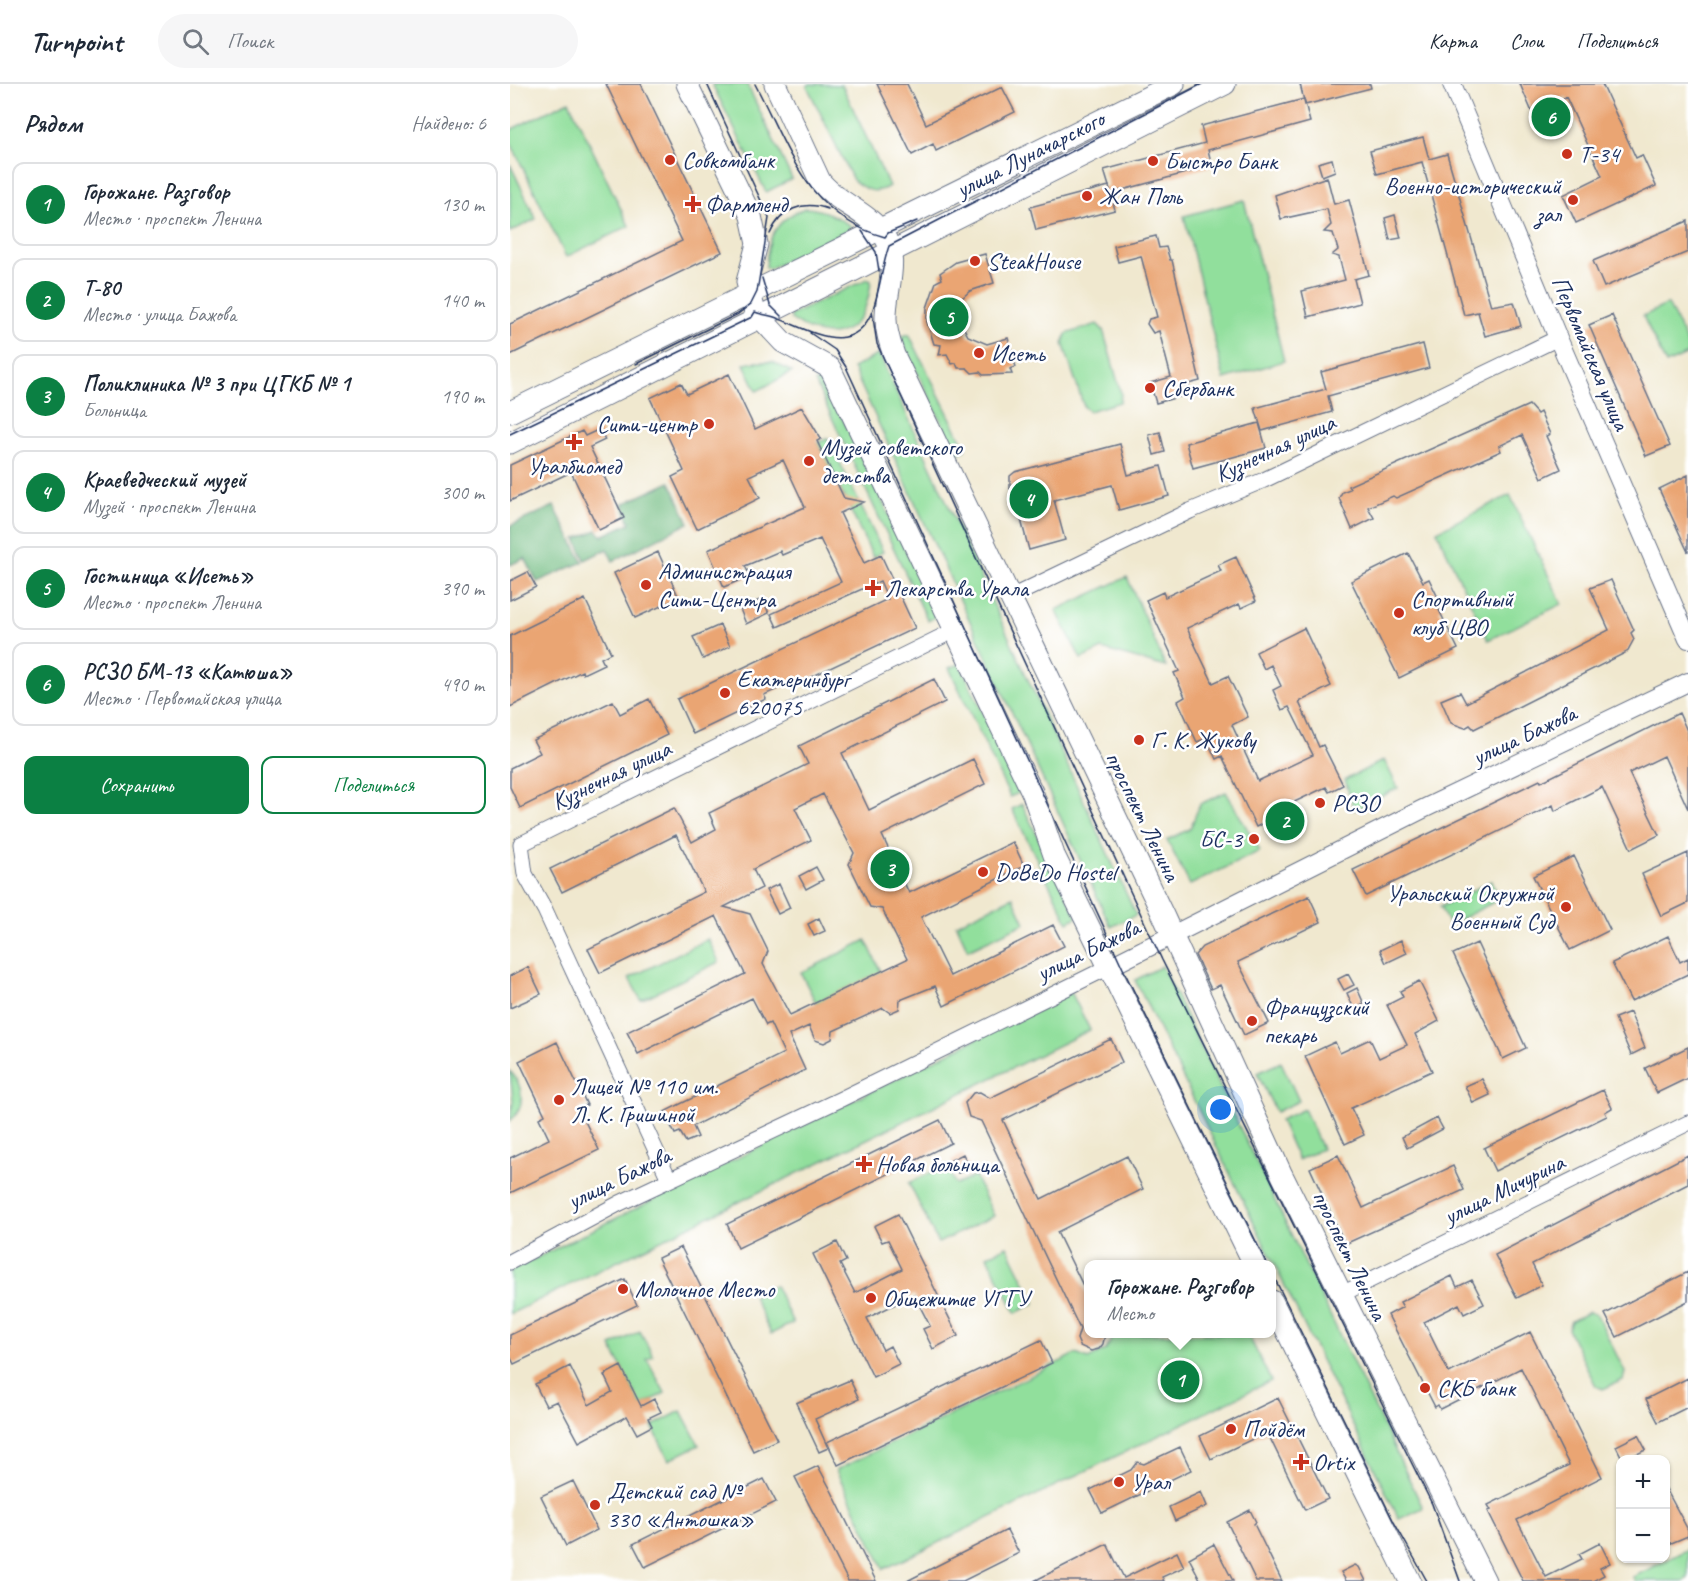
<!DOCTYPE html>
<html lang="ru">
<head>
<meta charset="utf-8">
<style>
	body { margin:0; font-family:Caveat,sans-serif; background:#f6f6f7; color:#1f2937 }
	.controls { position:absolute; right:18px; bottom:18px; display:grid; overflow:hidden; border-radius:12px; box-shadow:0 2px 4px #0004 }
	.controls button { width:54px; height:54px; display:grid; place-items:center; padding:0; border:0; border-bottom:2px solid #e0e1e3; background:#fff; color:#1f2937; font:30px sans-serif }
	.you { position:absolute; left:711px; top:1026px; width:21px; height:21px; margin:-15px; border:4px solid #fff; border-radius:50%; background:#1a73e8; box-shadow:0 0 0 9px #1a73e833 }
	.badge { display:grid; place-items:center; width:39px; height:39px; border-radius:50%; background:#0b8043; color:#fff; font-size:20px; font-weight:700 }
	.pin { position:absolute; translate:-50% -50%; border:3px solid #fff; box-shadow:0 2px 6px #0006 }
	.popup { position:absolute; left:574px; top:1176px; width:192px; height:78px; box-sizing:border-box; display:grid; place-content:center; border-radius:12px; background:#fff; filter:drop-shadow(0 2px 4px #0005); font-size:20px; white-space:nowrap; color:#747a83 }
	.popup b { font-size:22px; color:#1f2937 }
	.popup::after { content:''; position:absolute; left:50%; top:100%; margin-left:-12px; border:12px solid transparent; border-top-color:#fff }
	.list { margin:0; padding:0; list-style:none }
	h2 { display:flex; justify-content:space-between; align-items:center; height:78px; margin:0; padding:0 24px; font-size:26px }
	h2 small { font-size:20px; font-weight:400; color:#747a83 }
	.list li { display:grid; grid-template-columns:39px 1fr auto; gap:18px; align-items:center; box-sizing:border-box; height:84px; margin:0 12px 12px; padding:0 12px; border:2px solid #e0e1e3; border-radius:12px }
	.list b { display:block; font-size:22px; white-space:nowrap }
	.list p { margin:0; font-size:20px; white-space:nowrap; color:#747a83 }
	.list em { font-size:20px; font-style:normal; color:#747a83 }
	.actions { display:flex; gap:12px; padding:18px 24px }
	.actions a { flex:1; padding:14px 0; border:2px solid #0b8043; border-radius:12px; text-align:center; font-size:21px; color:#0b8043 }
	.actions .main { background:#0b8043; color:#fff }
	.icon { flex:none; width:33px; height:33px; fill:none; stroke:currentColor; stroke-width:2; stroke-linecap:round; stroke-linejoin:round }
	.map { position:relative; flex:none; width:1178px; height:1497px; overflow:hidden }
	header { display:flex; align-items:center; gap:36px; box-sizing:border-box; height:84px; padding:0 30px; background:#fff; border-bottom:2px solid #e0e1e3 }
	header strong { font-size:28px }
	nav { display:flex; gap:33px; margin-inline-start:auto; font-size:21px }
	.search { width:420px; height:54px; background:#f6f6f7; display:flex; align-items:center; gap:15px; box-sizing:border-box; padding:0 21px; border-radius:33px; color:#747a83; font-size:22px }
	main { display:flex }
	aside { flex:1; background:#fff }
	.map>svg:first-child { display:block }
</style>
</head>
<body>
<header>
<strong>Turnpoint</strong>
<div class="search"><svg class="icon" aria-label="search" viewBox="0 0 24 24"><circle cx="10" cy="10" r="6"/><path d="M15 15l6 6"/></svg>Поиск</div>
<nav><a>Карта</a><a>Слои</a><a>Поделиться</a></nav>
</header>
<main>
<aside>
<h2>Рядом<small>Найдено: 6</small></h2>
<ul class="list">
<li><span class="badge">1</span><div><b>Горожане. Разговор</b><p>Место · проспект Ленина</p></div><em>130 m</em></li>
<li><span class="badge">2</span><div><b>Т-80</b><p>Место · улица Бажова</p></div><em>140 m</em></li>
<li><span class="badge">3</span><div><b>Поликлиника № 3 при ЦГКБ № 1</b><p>Больница</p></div><em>190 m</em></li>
<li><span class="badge">4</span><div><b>Краеведческий музей</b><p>Музей · проспект Ленина</p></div><em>300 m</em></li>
<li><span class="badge">5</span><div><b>Гостиница «Исеть»</b><p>Место · проспект Ленина</p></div><em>390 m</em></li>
<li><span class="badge">6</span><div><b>РСЗО БМ-13 «Катюша»</b><p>Место · Первомайская улица</p></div><em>490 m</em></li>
</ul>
<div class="actions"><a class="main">Сохранить</a><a>Поделиться</a></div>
</aside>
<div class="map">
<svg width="1178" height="1497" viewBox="0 0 1178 1497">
	<rect width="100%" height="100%" fill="#fff"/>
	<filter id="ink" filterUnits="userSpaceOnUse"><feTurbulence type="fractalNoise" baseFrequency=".0167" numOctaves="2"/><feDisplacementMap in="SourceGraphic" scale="12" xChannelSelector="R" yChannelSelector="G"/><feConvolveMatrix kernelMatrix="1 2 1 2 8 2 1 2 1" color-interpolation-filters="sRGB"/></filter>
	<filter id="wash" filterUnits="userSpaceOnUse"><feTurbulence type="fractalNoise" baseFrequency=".008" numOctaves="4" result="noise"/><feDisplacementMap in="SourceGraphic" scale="24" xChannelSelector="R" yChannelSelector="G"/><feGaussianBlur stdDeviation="1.35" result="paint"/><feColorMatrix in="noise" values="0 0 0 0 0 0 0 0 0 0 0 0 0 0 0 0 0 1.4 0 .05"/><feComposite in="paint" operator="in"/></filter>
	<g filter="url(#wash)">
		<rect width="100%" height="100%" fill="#f0e8cf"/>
		<path fill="#91df9c" stroke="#56877d" stroke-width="1.5" d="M202 0H237L282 95 256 108Z
			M300 0 332 1 379 102C365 111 355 106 343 96L297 2Z
			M59 17 119 142 56 173 0 57V46Z
			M0 80 26 135 0 148Z
			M734 116 774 277 714 295 674 132Z
			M295 124C314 125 325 132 341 142L339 146 259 185 256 183C257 153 266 135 295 124Z
			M357 195 361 197C356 248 324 265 281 235V231Z
			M1158 220 1178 261V270L1156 280 1133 232Z
			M587 240 593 246 611 309 610 318 579 327 574 323 553 259 556 250Z
			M399 250 456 366 447 370 390 253Z
			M369 270 626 831 601 843 343 284Z
			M246 278H263L282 288 247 307 234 280Z
			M314 295 427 532 418 537 305 298Z
			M318 354 373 468 363 473 308 359Z
			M1000 411 1052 520 978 556 927 447Z
			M617 493 656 583 592 565 571 575 546 526Z
			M450 580 511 708 500 713 439 584Z
			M874 676 888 704 844 726 835 696Z
			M716 708 750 767 680 801 657 756 680 745 690 720Z
			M512 720 567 833 558 838 502 725Z
			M981 797 990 815 939 841 930 823Z
			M503 813 515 839 458 866 446 840Z
			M198 855 209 878 131 916 119 894Z
			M356 856 371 888 306 919 291 889Z
			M652 882 913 1424 889 1435 625 896Z
			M561 908 580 946 0 1230V1187Z
			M771 978 789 1017 766 1028 747 989Z
			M0 987C13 1000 17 1024 0 1037L3 1017Z
			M794 1025 812 1065 788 1076 770 1036Z
			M436 1081 446 1101 465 1092 484 1132 428 1159 399 1099Z
			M497 1162 525 1219 506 1229 477 1172Z
			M265 1201 283 1239 261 1250 243 1212Z
			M1079 1228 1087 1231 1115 1288 1113 1296 1093 1305 1086 1302 1058 1245 1061 1237Z
			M130 1247 143 1272 137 1275 155 1309 131 1322 101 1262Z
			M609 1250H738L761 1297 374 1485 326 1386 566 1270 578 1275 596 1266 603 1252Z
			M171 1327 189 1361 159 1376 142 1342Z
			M1178 1465V1494L1173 1497H1125L1123 1493Z"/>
		<path fill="#74be84" stroke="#487671" stroke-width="1.5" d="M160 398 179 439 103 477 97 465 75 476 66 455 87 446 92 452 120 439 113 420Z
			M44 422 73 478 27 498 15 474 0 481V442Z"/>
		<g id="blocks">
			<path fill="#eaa573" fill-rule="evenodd" d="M96 0H131L212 168 0 271V240L172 157Z
				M367 0H397L416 40 492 3 505 28 426 67 423 60 402 71Z
				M790 0H860L861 4 795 21Z
				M1010 0H1092L1126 74 1132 71 1146 102 1066 139 1053 111 1092 92 1056 13 1022 28Z
				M794 15 800 38 698 66 702 82 601 109 594 86 695 59 691 42Z
				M913 53 919 75 937 70 981 222 1004 218 1011 242 975 252 968 228 954 231 912 78 867 90 860 67Z
				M822 75 825 87 812 92 808 79Z
				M817 93 824 120 839 116 859 191 844 195 850 219 798 233 792 207 835 196 829 173 822 171 828 166 823 149 814 148 821 141 817 125 771 135 765 111Z
				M599 102 605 126 526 146 520 123Z
				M885 131 891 154 880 156 875 134Z
				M1178 137V168L1094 203 1083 177Z
				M646 152 649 164 656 163 660 176H662L690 297 678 300 680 310 646 319 640 299 661 293 649 247 643 249 637 240 639 235 647 233 631 172 608 178 604 162Z
				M475 170 484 199 460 207 452 214 450 237 458 252 477 260 498 254 506 283 500 285 502 290 473 291 470 288 462 289 457 284H448L446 279 442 280 437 270 429 271 431 261 424 260 417 238V224L426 198 432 195 430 189 446 178Z
				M1102 231 1160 362 1136 372 1079 241Z
				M913 260 919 284 818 312 822 328 752 347 745 324 816 305 811 288Z
				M219 290 245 345 292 323 311 355 307 357 334 414 354 418 330 429 354 479 371 471 405 544 282 602 281 599 254 611 256 615 183 650 167 615 378 515 370 497 267 543 261 530 331 498 310 455 272 471 270 467 235 482 240 492 214 503 198 466 295 423 273 376 239 392 250 414 187 445 162 393 174 387 140 314 171 299 177 310Z
				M1019 321 1027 330 1030 328 1040 350 1036 352 1051 385 1032 394 1012 351 989 362 991 367 886 414 883 412 858 423 864 434 842 445 829 414 832 408 840 405 838 402Z
				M749 339 756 364 683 384 676 359Z
				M90 345 95 356 80 363 114 434 89 446 61 388 0 417V381L72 347 75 352Z
				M650 348 655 368 644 371 639 351Z
				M610 360 618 391 651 382 659 412 609 426 602 401 544 416 555 456 519 466 504 409 500 405V392L505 388Z
				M1178 391V468L1149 405Z
				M148 468 169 514 125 534 104 489Z
				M898 469 913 498 919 495 933 524 929 526 948 565 889 594 841 497Z
				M726 473 746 517 731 524 729 520 677 544 703 599 718 592 738 633 722 641 748 697 803 671 779 623 772 626 763 606 771 602 761 581 754 585 746 568 794 544 821 602 789 618 809 663 813 661 833 701 819 708 816 703 759 730 762 735 746 743 712 672 706 675 696 654 687 658 668 617 675 613 664 589 669 587 636 516 653 508 655 513 711 487 708 481Z
				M18 488 26 503 0 516V497Z
				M1101 496 1124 546 1121 549 1124 555 1117 568 964 645 960 641 955 644 941 639 931 616 950 608 956 619 1099 546 1080 504Z
				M75 515 101 569 91 574 94 580 73 590 72 587 0 623V552Z
				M252 515 259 529 236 540 230 525Z
				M210 541 220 562 193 575 183 553Z
				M424 595 435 618 332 669 359 726 463 675 475 700 372 751 399 809 503 758 514 782 411 833 440 892 543 841 554 862 434 922 425 902 390 916 389 925 380 929 373 924 323 947 322 955 314 959 305 956 299 942 279 951 295 986 183 1042 188 1053 176 1058 170 1048 165 1050 154 1028 274 969 260 939 256 941 242 914 128 970 117 948 235 890 206 832 90 889 78 865 194 808 166 751 52 808 40 785 164 724 182 758 206 745 199 729 298 680 289 662ZM313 710 344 769 339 780 360 823 372 825 397 875 280 931 253 880 258 867 240 830 214 823 252 804 243 785 301 756 285 724Z
				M139 615 157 651 10 724 0 703V684L30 669 23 656 103 617 110 630Z
				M1169 629 1178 649V725L1154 672 1119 689 1149 751 1121 765 1092 703 1045 727 1043 721 856 812 843 786 1030 696 1031 698Z
				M1178 769V819L1151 832 1132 790Z
				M1064 772 1100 846 1060 866 1023 792Z
				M306 783 313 796 296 805 289 792Z
				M269 800 280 824 268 830 256 806Z
				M799 812 811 838 728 878 759 939 734 951 710 901 701 905 685 871 692 863Z
				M309 834 315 847 304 852 298 840Z
				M1158 852 1170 878 1178 874V890L1121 917 1102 879Z
				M891 856 897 869 876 879 870 866Z
				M967 859 1016 964 993 975 943 870Z
				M18 883 31 910 0 924V892Z
				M838 890 844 901 834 906 828 895Z
				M909 897 929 937 905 950 922 987 841 1024 854 1051 835 1060 795 972 825 958 830 969 860 955 869 974 897 961 877 921 893 913 890 907Z
				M847 904 854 920 844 925 837 909Z
				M1120 928 1135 964 1121 971 1105 934Z
				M601 955 612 978 493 1036 531 1115 617 1072 633 1105 547 1148 579 1214V1250H595L593 1260 589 1265 581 1267 570 1262 567 1255 570 1245 549 1201 471 1037 459 1033 455 1019 463 1009 470 1008 480 1014Z
				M47 958 77 1021 69 1025 89 1066 0 1109V1074L39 1055 29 1034 35 1031 9 977Z
				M1178 963V994L1147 1009 1135 984Z
				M972 995 980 1011 963 1019 955 1002Z
				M1093 1006 1102 1024 1095 1028 1097 1032 985 1087 974 1064Z
				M927 1034 933 1045 897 1064 892 1053Z
				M430 1036 441 1059 228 1164 217 1140Z
				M453 1070 460 1084 448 1089 441 1076Z
				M828 1071 853 1124 943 1082 954 1106 835 1160 800 1084Z
				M1178 1071V1100L1022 1180 1032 1201 1007 1214 985 1171Z
				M388 1130 448 1252 423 1265 413 1245 420 1242 404 1211 357 1234 373 1266 380 1262 389 1280 363 1293 303 1170 327 1158 336 1177 330 1180 345 1209 392 1185 378 1156 372 1158 364 1142Z
				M171 1163 267 1356 243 1367 148 1174Z
				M1178 1188V1217L1107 1253 1095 1230Z
				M942 1192 947 1203 962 1196 974 1220 954 1230 949 1220 914 1238 939 1289 1020 1248 1092 1393 1007 1436 1036 1493 1072 1475 1069 1470 1090 1459 1100 1479 1090 1484 1094 1491 1083 1497H1013L978 1427 981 1426 978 1421 1059 1381 1011 1284 930 1325 928 1321 925 1323 878 1231 893 1223 890 1218Z
				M115 1195 127 1221 4 1280 0 1272V1251Z
				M531 1256 542 1279 328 1381 317 1358Z
				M60 1282 79 1321 102 1308 94 1291 111 1282 131 1322 144 1315 151 1328 138 1334 142 1342 127 1350 117 1332 69 1358 47 1317 36 1322 25 1300Z
				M1178 1294V1323L1148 1338 1136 1315Z
				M340 1296 349 1315 305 1335 318 1364 309 1368 286 1319Z
				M768 1314 818 1415 795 1426 757 1348 701 1375 690 1352Z
				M1128 1351 1136 1366 1113 1376 1106 1362Z
				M670 1363 681 1386 592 1429 580 1406 621 1386 627 1378 634 1380Z
				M308 1382 322 1408 366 1497H338L285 1393Z
				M254 1395 266 1418 135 1483 123 1460Z
				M63 1397 87 1446 56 1462 31 1412Z
				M1155 1403 1178 1446V1452L1159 1460 1155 1451Z
				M691 1408 697 1422 665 1437 659 1423Z
				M740 1426 746 1438 744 1440 772 1497H746L717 1438Z
				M497 1446 509 1469 453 1497H397Z
				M597 1460 614 1494 667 1468 674 1483 652 1493 654 1497H524Z
				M704 1460 723 1497H691L679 1474Z
				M845 1481 849 1483 856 1497H836L831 1488Z"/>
		</g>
	</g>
	<g filter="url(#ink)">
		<use href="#blocks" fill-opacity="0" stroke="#667086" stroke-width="1.5"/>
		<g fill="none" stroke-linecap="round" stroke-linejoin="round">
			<defs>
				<path id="minor" d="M499 514 680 427 754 396 1048 254
					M159 1095 35 826 15 790 11 760 445 546
					M0 1178 110 1119 331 1015 599 883
					M830 1211 1178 1039"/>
				<path id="tertiary" d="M942 0 1048 254 1178 555
					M599 883 911 726 1178 598"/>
				<path id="secondary" d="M177 0 241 132 247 160 237 198 245 228 273 258 320 284 523 710 544 771 744 1180
					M265 0 310 97C327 119 357 127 373 150 391 176 375 207 376 235 376 248 380 259 384 271L653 831 772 1091 975 1497
					M0 328 664 0
					M0 359 715 0
					M762 1217 900 1497"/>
			</defs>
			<use href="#minor" stroke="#667086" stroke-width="17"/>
			<use href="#tertiary" stroke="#667086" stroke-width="20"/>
			<use href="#secondary" stroke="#667086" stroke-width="23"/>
			<use href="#minor" stroke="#fff" stroke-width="15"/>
			<use href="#tertiary" stroke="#fff" stroke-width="18"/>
			<use href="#secondary" stroke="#fff" stroke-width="21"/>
			<path stroke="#1b2f5e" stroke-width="1.5" d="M245 0C279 65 297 132 375 153L378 149 407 137
				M352 147 366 168 369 187
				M260 150C271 125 293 116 318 125
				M252 194 260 221 272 233
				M362 227 367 260 652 876 922 1420 950 1497
				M300 249 325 266 336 283 616 891 757 1180
				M126 280 228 230 241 220 247 208 259 134 197 0
				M0 350 242 233 245 228C252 231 260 231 267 234 300 246 344 276 363 225 370 205 372 182 379 162L692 0
				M762 1189 884 1438 917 1497"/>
		</g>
	</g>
	<g fill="#c8321e" stroke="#fff" stroke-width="2">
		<circle cx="1057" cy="70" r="6"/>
		<circle cx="160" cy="76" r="6"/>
		<circle cx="643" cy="77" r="6"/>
		<circle cx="577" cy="112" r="6"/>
		<circle cx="1063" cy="116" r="6"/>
		<path d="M180 111h6v6h6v6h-6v6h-6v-6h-6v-6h6z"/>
		<circle cx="465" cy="177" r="6"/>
		<circle cx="469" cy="269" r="6"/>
		<circle cx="640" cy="304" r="6"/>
		<circle cx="199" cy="340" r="6"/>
		<path d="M61 349h6v6h6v6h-6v6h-6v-6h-6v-6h6z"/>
		<circle cx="299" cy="377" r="6"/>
		<circle cx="136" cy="501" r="6"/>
		<path d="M360 495h6v6h6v6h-6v6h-6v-6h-6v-6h6z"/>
		<circle cx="889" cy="529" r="6"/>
		<circle cx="215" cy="609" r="6"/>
		<circle cx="629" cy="656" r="6"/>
		<circle cx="810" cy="719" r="6"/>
		<circle cx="744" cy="755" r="6"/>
		<circle cx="473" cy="788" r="6"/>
		<circle cx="1056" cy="823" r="6"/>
		<circle cx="742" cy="937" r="6"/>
		<circle cx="49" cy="1016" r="6"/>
		<path d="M351 1071h6v6h6v6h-6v6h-6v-6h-6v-6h6z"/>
		<circle cx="113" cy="1205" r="6"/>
		<circle cx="361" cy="1214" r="6"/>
		<circle cx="915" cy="1304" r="6"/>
		<circle cx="721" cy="1345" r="6"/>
		<path d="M788 1369h6v6h6v6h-6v6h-6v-6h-6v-6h6z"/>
		<circle cx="609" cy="1398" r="6"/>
		<circle cx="85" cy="1421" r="6"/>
	</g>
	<g text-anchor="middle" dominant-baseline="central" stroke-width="5" stroke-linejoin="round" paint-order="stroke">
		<g font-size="24" fill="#1b2f5e" stroke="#fff">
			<text transform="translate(520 70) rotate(-27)">улица Луначарского</text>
			<text transform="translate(1081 269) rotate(67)">Первомайская улица</text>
			<text transform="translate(765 364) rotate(-25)">Кузнечная улица</text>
			<text transform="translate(1014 651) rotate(-25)">улица Бажова</text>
			<text transform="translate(101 691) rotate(-26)">Кузнечная улица</text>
			<text transform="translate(633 732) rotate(64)">проспект Ленина</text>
			<text transform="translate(578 866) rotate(-26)">улица Бажова</text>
			<text transform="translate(109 1094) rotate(-26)">улица Бажова</text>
			<text transform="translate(994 1105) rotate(-26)">улица Мичурина</text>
			<text transform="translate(840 1171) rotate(64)">проспект Ленина</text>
		</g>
		<g font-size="24" fill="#1b2f5e" stroke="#fff" text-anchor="start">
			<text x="1069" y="70">Т-34</text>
			<text x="172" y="76">Совкомбанк</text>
			<text x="655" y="77">Быстро Банк</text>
			<text x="1051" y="102" text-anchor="end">Военно-исторический<tspan x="1051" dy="28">зал</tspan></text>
			<text x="589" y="112">Жан Поль</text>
			<text x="195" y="120">Фармленд</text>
			<text x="477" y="177">SteakHouse</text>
			<text x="481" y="269">Исеть</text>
			<text x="652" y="304">Сбербанк</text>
			<text x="187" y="340" text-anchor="end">Сити-центр</text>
			<text x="311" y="363">Музей советского<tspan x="311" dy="28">детства</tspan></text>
			<text x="64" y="382" text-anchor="middle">Уралбиомед</text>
			<text x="148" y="487">Администрация<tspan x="148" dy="28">Сити-Центра</tspan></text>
			<text x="375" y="504">Лекарства Урала</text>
			<text x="901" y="515">Спортивный<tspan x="901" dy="28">клуб ЦВО</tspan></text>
			<text x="227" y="595">Екатеринбург<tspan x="227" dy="28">620075</tspan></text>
			<text x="641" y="656">Г. К. Жукову</text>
			<text x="822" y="719">РСЗО</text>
			<text x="732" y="755" text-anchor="end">БС-3</text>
			<text x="485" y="788">DoBeDo Hostel</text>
			<text x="1044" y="809" text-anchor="end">Уральский Окружной<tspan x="1044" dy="28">Военный Суд</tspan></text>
			<text x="754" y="923">Французский<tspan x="754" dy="28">пекарь</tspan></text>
			<text x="61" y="1002">Лицей № 110 им.<tspan x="61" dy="28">Л. К. Гришиной</tspan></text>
			<text x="366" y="1080">Новая больница</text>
			<text x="125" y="1205">Молочное Место</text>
			<text x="373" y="1214">Общежитие УГГУ</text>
			<text x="927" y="1304">СКБ банк</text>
			<text x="733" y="1345">Пойдём</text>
			<text x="803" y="1378">Ortix</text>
			<text x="621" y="1398">Урал</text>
			<text x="97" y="1407">Детский сад №<tspan x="97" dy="28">330 «Антошка»</tspan></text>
		</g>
	</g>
</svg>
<div class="controls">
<button>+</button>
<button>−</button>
</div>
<div class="you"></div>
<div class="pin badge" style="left:670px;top:1296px">1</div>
<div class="popup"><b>Горожане. Разговор</b>Место</div>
<div class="pin badge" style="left:775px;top:737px">2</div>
<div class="pin badge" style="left:380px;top:785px">3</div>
<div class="pin badge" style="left:519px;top:415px">4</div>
<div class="pin badge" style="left:439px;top:233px">5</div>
<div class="pin badge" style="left:1041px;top:33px">6</div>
</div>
</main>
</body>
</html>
